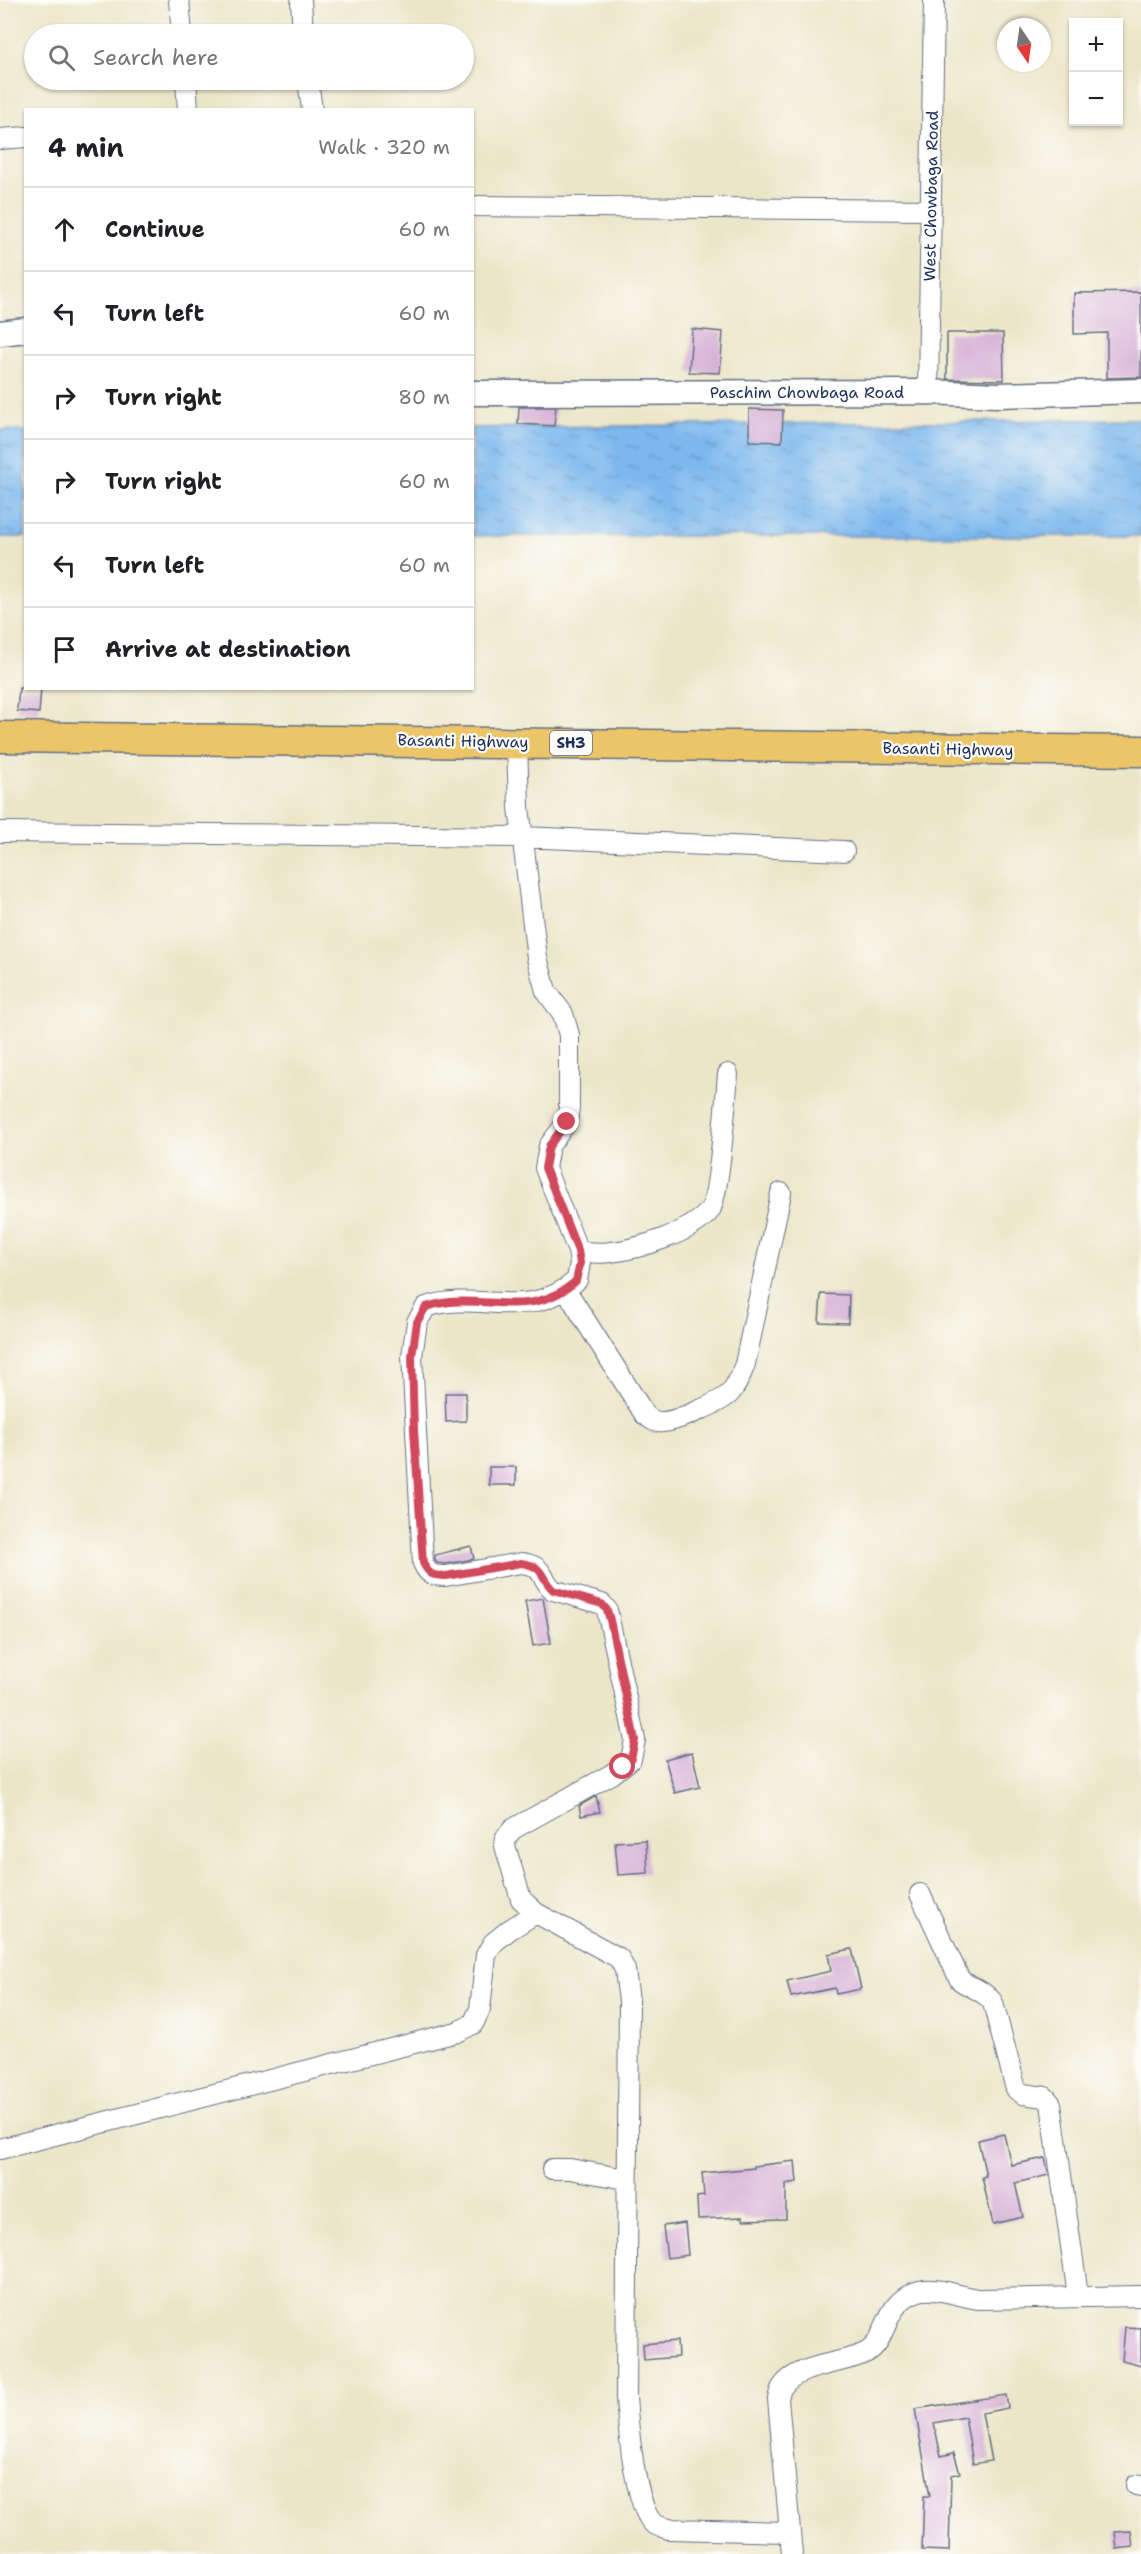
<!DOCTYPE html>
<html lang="en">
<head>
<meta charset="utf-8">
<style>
	body { margin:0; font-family:"Shantell Sans",sans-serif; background:#f6f6f6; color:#202124 }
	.controls { position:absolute; right:18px; top:18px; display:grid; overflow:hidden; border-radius:0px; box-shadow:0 2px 4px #0004 }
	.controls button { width:54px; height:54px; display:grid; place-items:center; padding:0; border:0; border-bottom:2px solid #e0e0e0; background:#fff; color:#202124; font:30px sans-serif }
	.compass { position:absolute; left:997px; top:18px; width:54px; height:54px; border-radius:50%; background:#fff; box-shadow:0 2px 4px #0004; rotate:167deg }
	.stop { position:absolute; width:18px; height:18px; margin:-14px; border:4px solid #d1495b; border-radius:50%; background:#fff }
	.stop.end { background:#d1495b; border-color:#fff; box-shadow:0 2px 6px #0008 }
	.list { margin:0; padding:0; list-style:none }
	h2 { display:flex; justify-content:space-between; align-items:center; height:78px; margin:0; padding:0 24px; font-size:26px }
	h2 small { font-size:20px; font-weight:400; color:#757577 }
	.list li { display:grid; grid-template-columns:39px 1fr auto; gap:18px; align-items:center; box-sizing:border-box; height:84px; padding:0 24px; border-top:2px solid #e0e0e0 }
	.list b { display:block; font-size:22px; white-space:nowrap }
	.list em { font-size:20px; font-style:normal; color:#757577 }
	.icon { flex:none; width:33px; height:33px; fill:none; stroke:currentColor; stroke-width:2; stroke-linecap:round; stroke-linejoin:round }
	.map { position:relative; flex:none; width:1141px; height:2554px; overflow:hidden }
	.search { position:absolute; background:#fff; box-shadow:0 2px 4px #0004; left:24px; top:24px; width:450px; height:66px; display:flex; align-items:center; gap:15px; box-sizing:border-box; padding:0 21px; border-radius:33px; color:#757577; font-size:22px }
	.panel { position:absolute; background:#fff; box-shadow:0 2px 4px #0004; left:24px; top:108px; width:450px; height:582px; border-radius:0px }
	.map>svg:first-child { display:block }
</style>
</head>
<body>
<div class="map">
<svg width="1141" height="2554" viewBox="0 0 1141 2554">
	<defs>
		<pattern id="water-ripples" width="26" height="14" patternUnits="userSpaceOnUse" patternTransform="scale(1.5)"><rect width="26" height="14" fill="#7cb8ee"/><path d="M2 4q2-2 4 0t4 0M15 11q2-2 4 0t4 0" fill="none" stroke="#6596c4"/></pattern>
	</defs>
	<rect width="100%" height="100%" fill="#fdfcf7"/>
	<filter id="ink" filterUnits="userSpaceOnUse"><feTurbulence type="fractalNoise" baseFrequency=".0167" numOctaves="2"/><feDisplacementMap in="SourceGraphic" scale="12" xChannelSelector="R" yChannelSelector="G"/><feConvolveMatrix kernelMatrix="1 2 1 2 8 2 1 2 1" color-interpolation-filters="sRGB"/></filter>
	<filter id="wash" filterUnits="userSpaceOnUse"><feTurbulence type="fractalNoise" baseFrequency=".008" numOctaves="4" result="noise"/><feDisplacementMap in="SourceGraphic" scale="24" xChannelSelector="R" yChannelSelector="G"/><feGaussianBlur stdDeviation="1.35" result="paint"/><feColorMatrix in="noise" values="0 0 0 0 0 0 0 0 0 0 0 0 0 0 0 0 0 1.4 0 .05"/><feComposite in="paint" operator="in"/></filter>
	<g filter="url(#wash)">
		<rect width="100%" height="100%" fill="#ece6c9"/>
		<path fill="url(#water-ripples)" stroke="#4c74a6" stroke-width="1.5" d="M1141 419V536H473L472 428Z
			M0 430 25 431V537H0Z"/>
		<g id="blocks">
			<path fill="#d7b2d7" d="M1141 292V377L1107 378V333L1074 334V293Z
				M692 329 723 332 720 373 689 372Z
				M947 333H1003L1004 380 947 379Z
				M519 407H556L554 426 518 424Z
				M749 409 783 410 782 442 749 441Z
				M19 688H41L39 713 17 711Z
				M821 1294 849 1295 848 1323 819 1322Z
				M445 1393H466V1421L446 1422Z
				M489 1467H516V1485H489Z
				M471 1546 474 1559 445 1564 437 1563 435 1560V1555Z
				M543 1598 551 1643 533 1646 525 1601Z
				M692 1752 700 1787 675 1793 665 1759Z
				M596 1796 600 1812 581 1816 579 1806Z
				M646 1840 648 1873 618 1875 615 1842Z
				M852 1949 861 1989 836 1994 835 1988 791 1997 787 1981 831 1971 828 1954Z
				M1004 2134 1011 2165 1045 2158 1049 2175 1015 2183 1023 2217 993 2224 982 2177 986 2176 978 2140Z
				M795 2161 797 2182 786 2184V2219L743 2220V2217L698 2219 697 2197 704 2196 702 2173 754 2168V2166Z
				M685 2223 688 2255 667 2258 663 2226Z
				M1125 2327 1141 2328V2366L1122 2361Z
				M677 2341 678 2357 644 2360 643 2344Z
				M1006 2395 1008 2408 982 2413 991 2461 973 2464 965 2417 934 2423 941 2456 954 2453 960 2473 951 2475 949 2551 922 2550 924 2496H930L915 2409Z
				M1131 2531 1133 2547 1117 2549 1115 2532Z"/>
		</g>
	</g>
	<g filter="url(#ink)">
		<use href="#blocks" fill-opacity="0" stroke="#646f83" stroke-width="1.5"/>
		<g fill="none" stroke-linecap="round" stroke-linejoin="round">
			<defs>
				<path id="minor" d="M179 0 182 34
					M301 0 303 34
					M186 80 188 110
					M308 80 312 110
					M0 139 26 137
					M472 206 931 210
					M928 392 934 0
					M517 742 519 807 537 958 546 991 563 1014 569 1035V1108L567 1122 549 1146 545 1168 578 1251 580 1263 577 1280C527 1324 481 1289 426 1307L417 1322 412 1356 423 1563C428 1575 433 1576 446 1576L521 1563C545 1566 539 1576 553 1590L602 1604 607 1610 635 1740 631 1759 612 1774 513 1829 506 1837 505 1846 521 1899 536 1913 619 1958 625 1970 629 2001 626 2398C628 2425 635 2503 652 2522 655 2526 663 2527 669 2529L789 2532
					M0 832 522 837 844 851
					M578 1251C588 1252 599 1254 610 1252 636 1250 694 1232 710 1210 719 1197 726 1097 728 1074
					M566 1290 645 1415C651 1419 655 1423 662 1422 675 1422 722 1402 730 1393 738 1384 741 1374 745 1364L781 1193
					M920 1894 960 1980C971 1988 986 1991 993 2003L1016 2089 1023 2094 1045 2097 1051 2104 1078 2296
					M0 2149 457 2032 473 2024 480 2009 486 1955 493 1943 509 1930 536 1913
					M552 2169H570L626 2179
					M1136 2485 1141 2486
					M792 2554 778 2399C779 2395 780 2389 783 2386 798 2364 845 2364 867 2352 889 2340 882 2302 919 2291 935 2286 962 2297 978 2299L1141 2296"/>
				<path id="tertiary" d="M0 333 26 330
					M472 393 928 392 997 395 1141 391"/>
				<path id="primary" d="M0 737 1141 751"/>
			</defs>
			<use href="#minor" stroke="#646f83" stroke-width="22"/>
			<use href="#tertiary" stroke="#646f83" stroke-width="27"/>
			<use href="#primary" stroke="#646f83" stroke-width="33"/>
			<use href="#minor" stroke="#fff" stroke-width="20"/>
			<use href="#tertiary" stroke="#fff" stroke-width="24"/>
			<use href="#primary" stroke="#ecc569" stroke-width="30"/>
		</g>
	</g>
	<g fill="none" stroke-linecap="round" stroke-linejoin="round" filter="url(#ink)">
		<path stroke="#d1495b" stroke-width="8" d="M567 1122 549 1146 545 1168 578 1251 580 1263 576 1281C527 1324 481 1289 426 1307L417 1322 412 1356 414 1430 423 1563C429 1575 433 1576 446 1576L521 1563C545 1566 539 1576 553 1590L602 1604 607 1610 610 1620 635 1740 631 1759 623 1767"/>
	</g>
	<g text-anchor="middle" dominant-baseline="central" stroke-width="4.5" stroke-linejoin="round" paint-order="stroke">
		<rect fill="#fdfcf7" stroke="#5f6c8c" stroke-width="1.5" x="550" y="731" width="42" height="24" rx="4.5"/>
		<g font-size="15" font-weight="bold" fill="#1b2f5e">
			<text x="571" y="743">SH3</text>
		</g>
		<g font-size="16" fill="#1b2f5e" stroke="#fdfcf7">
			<text transform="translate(931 196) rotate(-89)">West Chowbaga Road</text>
			<text x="807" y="392">Paschim Chowbaga Road</text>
			<text transform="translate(463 741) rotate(1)">Basanti Highway</text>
			<text transform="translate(948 749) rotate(1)">Basanti Highway</text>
		</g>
	</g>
</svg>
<div class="controls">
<button>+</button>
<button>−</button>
</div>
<svg class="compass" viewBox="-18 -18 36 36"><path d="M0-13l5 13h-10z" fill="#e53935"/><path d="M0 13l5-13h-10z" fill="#757577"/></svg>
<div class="stop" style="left:623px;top:1767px"></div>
<div class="stop end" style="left:567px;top:1122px"></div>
<div class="search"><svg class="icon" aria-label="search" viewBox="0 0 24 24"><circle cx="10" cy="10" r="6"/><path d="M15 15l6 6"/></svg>Search here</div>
<section class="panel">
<h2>4 min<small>Walk · 320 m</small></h2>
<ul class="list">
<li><svg class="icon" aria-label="ahead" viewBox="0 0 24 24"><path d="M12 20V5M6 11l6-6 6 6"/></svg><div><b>Continue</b></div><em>60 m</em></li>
<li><svg class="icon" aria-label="left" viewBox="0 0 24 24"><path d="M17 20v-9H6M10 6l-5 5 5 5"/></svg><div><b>Turn left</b></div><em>60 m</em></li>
<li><svg class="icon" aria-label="right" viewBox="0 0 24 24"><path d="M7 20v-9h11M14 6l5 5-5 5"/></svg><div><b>Turn right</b></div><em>80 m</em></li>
<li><svg class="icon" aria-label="right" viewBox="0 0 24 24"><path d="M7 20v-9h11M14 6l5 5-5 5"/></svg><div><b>Turn right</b></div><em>60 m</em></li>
<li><svg class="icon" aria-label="left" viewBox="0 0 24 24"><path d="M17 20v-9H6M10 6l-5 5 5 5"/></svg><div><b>Turn left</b></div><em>60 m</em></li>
<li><svg class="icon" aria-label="arrive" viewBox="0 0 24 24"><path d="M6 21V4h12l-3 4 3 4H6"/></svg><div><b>Arrive at destination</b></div></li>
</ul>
</section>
</div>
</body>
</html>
